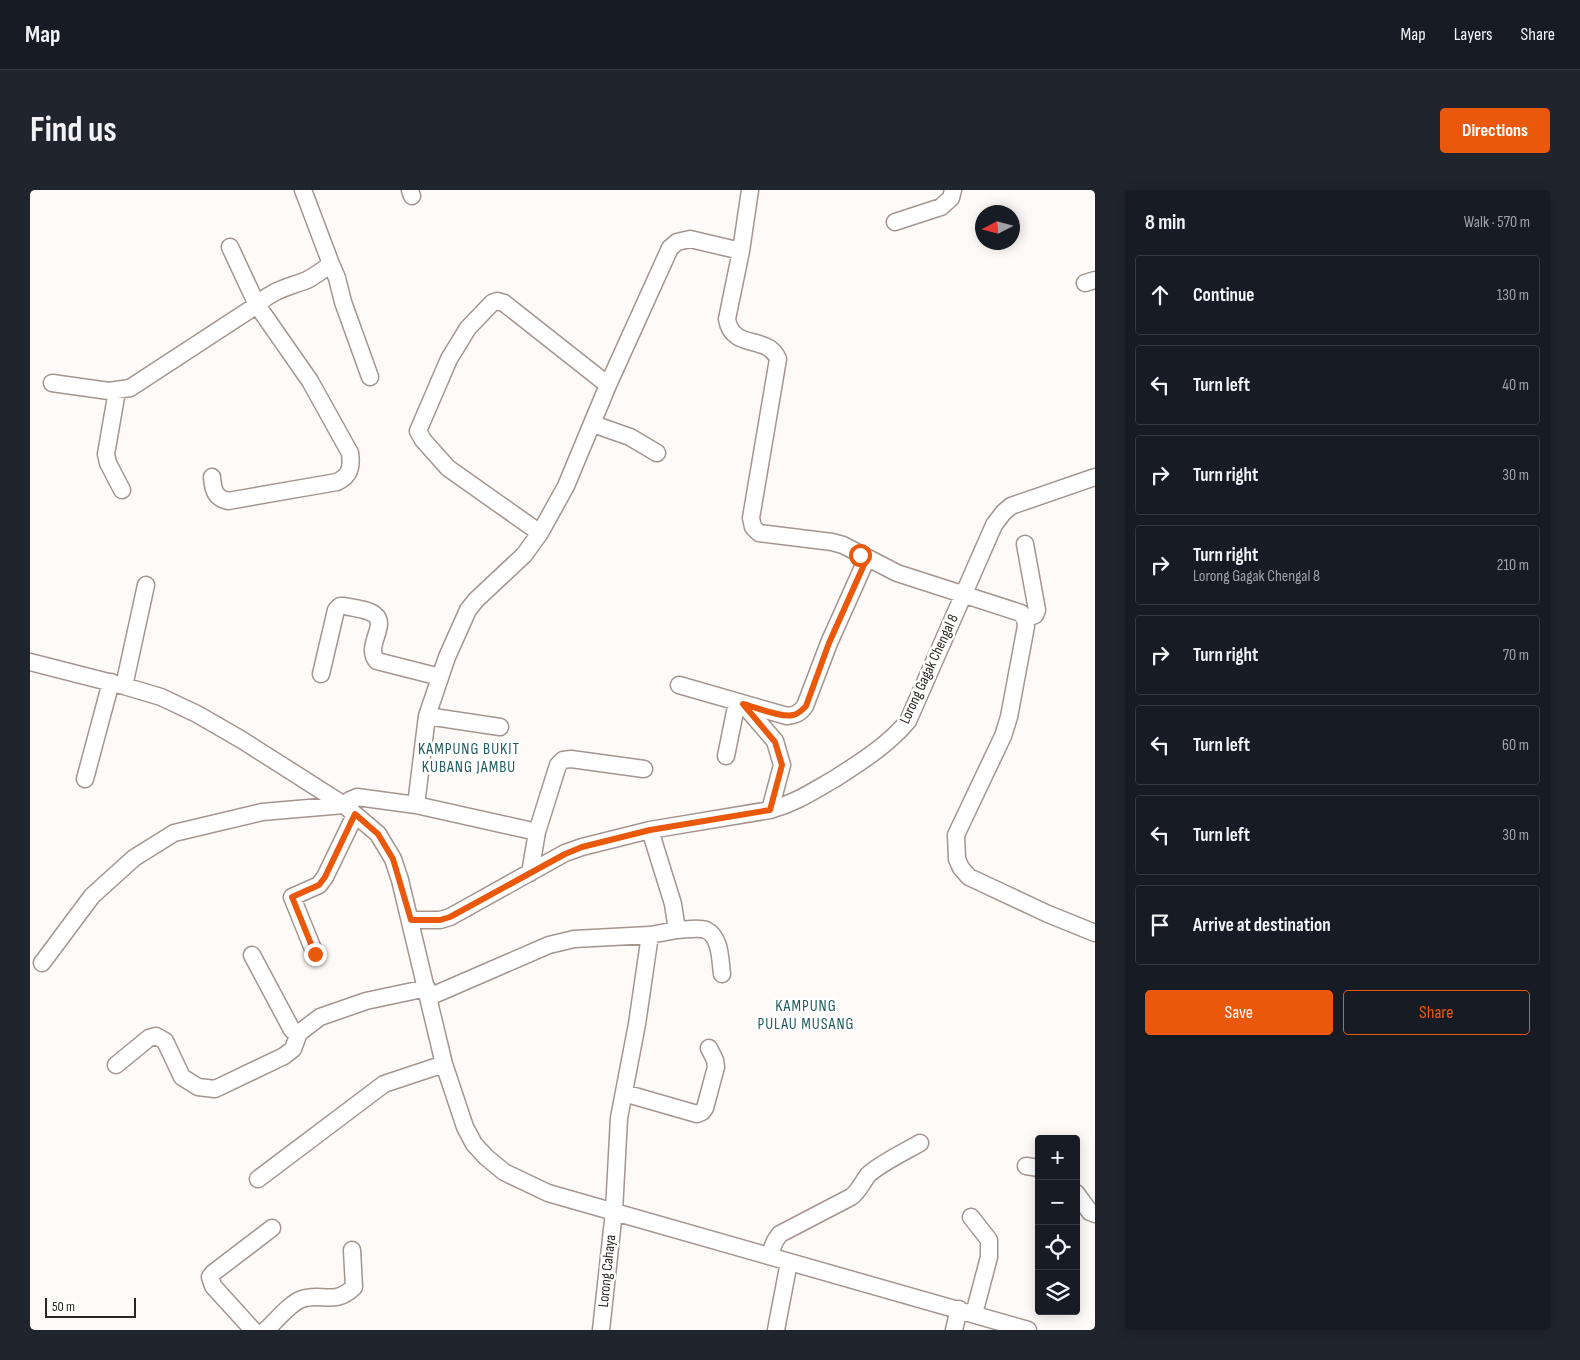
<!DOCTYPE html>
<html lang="en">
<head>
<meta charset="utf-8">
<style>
	body { margin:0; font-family:"Sofia Sans Condensed",sans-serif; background:#20242c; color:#f1f3f6 }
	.controls { position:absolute; right:15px; bottom:15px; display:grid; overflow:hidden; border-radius:5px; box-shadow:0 2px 12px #0003 }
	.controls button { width:45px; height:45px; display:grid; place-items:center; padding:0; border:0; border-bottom:1px solid #363941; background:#171b24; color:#f1f3f6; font:25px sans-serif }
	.compass { position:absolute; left:945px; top:15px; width:45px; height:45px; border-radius:50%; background:#171b24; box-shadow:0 2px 12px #0003; rotate:264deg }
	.scale { position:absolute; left:15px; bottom:12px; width:91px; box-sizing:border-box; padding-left:5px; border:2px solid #2c2623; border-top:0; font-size:14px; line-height:18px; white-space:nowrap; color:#2c2623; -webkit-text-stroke:4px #fff; paint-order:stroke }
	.stop { position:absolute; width:15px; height:15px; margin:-11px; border:4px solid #ea580c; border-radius:50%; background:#fff }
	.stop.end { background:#ea580c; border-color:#fff; box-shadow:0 1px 5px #0008 }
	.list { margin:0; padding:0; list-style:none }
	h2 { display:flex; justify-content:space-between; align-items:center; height:65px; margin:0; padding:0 20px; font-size:21px }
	h2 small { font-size:16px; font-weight:400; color:#9ea1a6 }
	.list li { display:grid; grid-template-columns:32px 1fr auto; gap:15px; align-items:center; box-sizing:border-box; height:80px; margin:0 10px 10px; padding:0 10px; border:1px solid #363941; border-radius:5px }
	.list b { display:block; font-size:19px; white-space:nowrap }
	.list p { margin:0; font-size:16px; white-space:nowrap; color:#9ea1a6 }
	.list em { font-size:16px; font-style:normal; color:#9ea1a6 }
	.actions { display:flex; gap:10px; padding:15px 20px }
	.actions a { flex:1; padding:11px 0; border:1px solid #ea580c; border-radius:5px; text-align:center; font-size:18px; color:#ea580c }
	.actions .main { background:#ea580c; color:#fff }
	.icon { flex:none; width:28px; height:28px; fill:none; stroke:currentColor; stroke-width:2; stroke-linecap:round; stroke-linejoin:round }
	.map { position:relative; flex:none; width:1065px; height:1140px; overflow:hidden; border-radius:5px }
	header { display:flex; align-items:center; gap:30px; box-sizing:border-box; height:70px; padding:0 25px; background:#171b24; border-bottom:1px solid #363941 }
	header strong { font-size:24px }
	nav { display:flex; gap:28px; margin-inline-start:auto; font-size:18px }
	.intro { display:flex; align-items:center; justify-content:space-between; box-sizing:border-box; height:120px; padding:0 30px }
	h1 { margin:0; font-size:35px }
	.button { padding:12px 22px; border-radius:5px; background:#ea580c; color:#fff; font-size:18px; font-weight:700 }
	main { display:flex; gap:30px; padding:0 30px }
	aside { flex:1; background:#171b24; border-radius:5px; box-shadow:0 2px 12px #0003 }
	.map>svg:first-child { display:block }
</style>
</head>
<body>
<header>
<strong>Map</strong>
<nav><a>Map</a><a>Layers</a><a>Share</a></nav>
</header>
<div class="intro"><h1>Find us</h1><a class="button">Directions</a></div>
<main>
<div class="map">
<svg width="1065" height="1140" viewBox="0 0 1065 1140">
	<rect width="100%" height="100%" fill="#fdfaf8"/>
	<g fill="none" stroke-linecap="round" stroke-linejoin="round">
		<defs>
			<path id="minor" d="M273 0 301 74 307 88 313 112 340 187
				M380 0 382 6
				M865 32 911 17 921 8 923 0
				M711 61 697 129C702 161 738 144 748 169L721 328 723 337 729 343 802 352 813 355 867 383 991 423 995 429 996 436 979 527 973 546 926 645 927 669 931 678 939 687 1018 724 1065 743
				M1055 93 1065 90
				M22 193 79 201 100 198 227 115C242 100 259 97 277 90 285 86 293 80 301 74
				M87 201 76 264 78 273 92 300
				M563 234 600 247 627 263
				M182 287C183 300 185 308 198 311L307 292C320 286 322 277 320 263L280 191 227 115 200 57
				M510 343 418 278 393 250 388 241 419 169 438 138 462 113 467 111 474 113 578 195
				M995 429 1005 425 1007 420 995 354
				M0 472 94 496 131 507 167 524 212 550 314 615 348 644 363 669 370 690 414 874 435 937 444 954 456 967 474 982 518 1003 998 1140
				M291 484 306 420 310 416H314C323 418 338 419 345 425 358 435 334 457 347 471L410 487
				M649 495 757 526C766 525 770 523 775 516L799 453 837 368
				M94 496 116 395
				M713 514 745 551 752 575 740 620
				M397 526 470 537
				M696 566 707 512
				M55 589 81 492
				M386 615 397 526 417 467 438 420 446 410 494 365 510 343 536 296 578 195 640 58 647 52 660 49 711 61 720 0
				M500 683 507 642 528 575 533 570 541 569 614 579
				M381 730H410L420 727 535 663 552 657 620 640 740 620C766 613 783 601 806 588 832 571 858 555 878 531L964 335 973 323 981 316 1065 287
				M647 740C655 740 668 737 676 740 691 747 690 770 692 784
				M285 764 262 707 289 695 295 687 325 625
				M222 765 262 840 269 843 290 827 336 811 397 798
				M12 773 62 706 104 668 144 643 232 622 314 615 320 610 327 607 386 615 507 642
				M399 807 519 755 544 749 620 745 647 740 643 714 620 640
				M86 875 119 848 126 846 135 851 152 887 168 897 185 899 254 866 263 859 269 843
				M594 903 667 924 672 922 675 918 686 877 685 870 679 858
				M996 976 1009 978
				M228 989 354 894 414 874
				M1046 1003 1060 1022 1065 1024
				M941 1027 959 1050V1067L944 1124
				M739 1066 745 1051 750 1044 821 1007C829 1001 832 993 838 985 849 974 876 961 890 953
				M223 1140 183 1096 180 1087 183 1083 242 1038
				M236 1140C246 1131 260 1113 272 1109 291 1102 305 1116 324 1097L322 1060
				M571 1140 584 1021 589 928 607 834 620 745
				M746 1140 759 1072
				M924 1140 929 1119"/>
		</defs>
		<use href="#minor" stroke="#a4958e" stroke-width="19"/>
		<use href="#minor" stroke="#fff" stroke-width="16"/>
	</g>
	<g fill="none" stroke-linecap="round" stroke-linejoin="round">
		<path stroke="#ea580c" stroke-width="6" d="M285 764 262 707 289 695 295 687 325 624 348 644 363 669 381 730H410L420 727 535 664 552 657 620 640 740 620 752 575 745 552 713 514C725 517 752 528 763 525 769 524 772 520 776 516L799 453 837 368 830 365"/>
	</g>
	<g text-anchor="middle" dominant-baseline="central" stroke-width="5" stroke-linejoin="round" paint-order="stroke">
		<g font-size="15" fill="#2c2623" stroke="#fff">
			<text transform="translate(899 479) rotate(-65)">Lorong Gagak Chengal 8</text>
			<text transform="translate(577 1081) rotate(-84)">Lorong Cahaya</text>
		</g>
		<g font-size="16" letter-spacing="1" fill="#215c5e" stroke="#fff">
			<text x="439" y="559">KAMPUNG BUKIT<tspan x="439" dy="18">KUBANG JAMBU</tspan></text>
			<text x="776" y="816">KAMPUNG<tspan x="776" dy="18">PULAU MUSANG</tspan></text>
		</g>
	</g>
</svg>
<div class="controls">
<button>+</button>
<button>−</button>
<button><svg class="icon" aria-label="locate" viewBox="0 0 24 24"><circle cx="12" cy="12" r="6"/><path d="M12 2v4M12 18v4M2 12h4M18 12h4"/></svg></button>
<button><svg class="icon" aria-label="layers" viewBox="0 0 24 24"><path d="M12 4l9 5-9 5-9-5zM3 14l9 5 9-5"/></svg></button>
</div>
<svg class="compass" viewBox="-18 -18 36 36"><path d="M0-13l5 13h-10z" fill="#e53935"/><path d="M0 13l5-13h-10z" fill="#9ea1a6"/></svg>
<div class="scale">50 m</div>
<div class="stop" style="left:830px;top:365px"></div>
<div class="stop end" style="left:285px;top:764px"></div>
</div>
<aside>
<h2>8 min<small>Walk · 570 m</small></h2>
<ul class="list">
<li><svg class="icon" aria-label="ahead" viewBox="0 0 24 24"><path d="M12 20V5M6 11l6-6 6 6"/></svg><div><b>Continue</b></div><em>130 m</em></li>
<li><svg class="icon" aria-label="left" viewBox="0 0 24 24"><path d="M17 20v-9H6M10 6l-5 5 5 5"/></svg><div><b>Turn left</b></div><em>40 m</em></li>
<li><svg class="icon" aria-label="right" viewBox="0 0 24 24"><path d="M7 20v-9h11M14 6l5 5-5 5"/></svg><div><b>Turn right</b></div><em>30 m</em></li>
<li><svg class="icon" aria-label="right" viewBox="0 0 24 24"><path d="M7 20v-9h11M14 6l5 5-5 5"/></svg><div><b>Turn right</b><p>Lorong Gagak Chengal 8</p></div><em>210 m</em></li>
<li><svg class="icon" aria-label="right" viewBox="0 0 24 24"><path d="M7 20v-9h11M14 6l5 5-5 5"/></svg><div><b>Turn right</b></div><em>70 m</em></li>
<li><svg class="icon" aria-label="left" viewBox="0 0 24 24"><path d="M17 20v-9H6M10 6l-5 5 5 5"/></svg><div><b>Turn left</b></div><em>60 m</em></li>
<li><svg class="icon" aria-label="left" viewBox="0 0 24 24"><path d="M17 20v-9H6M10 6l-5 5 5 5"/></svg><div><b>Turn left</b></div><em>30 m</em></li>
<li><svg class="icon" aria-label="arrive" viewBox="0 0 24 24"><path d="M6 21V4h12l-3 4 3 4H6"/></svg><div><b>Arrive at destination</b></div></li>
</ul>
<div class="actions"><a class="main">Save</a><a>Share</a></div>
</aside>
</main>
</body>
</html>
